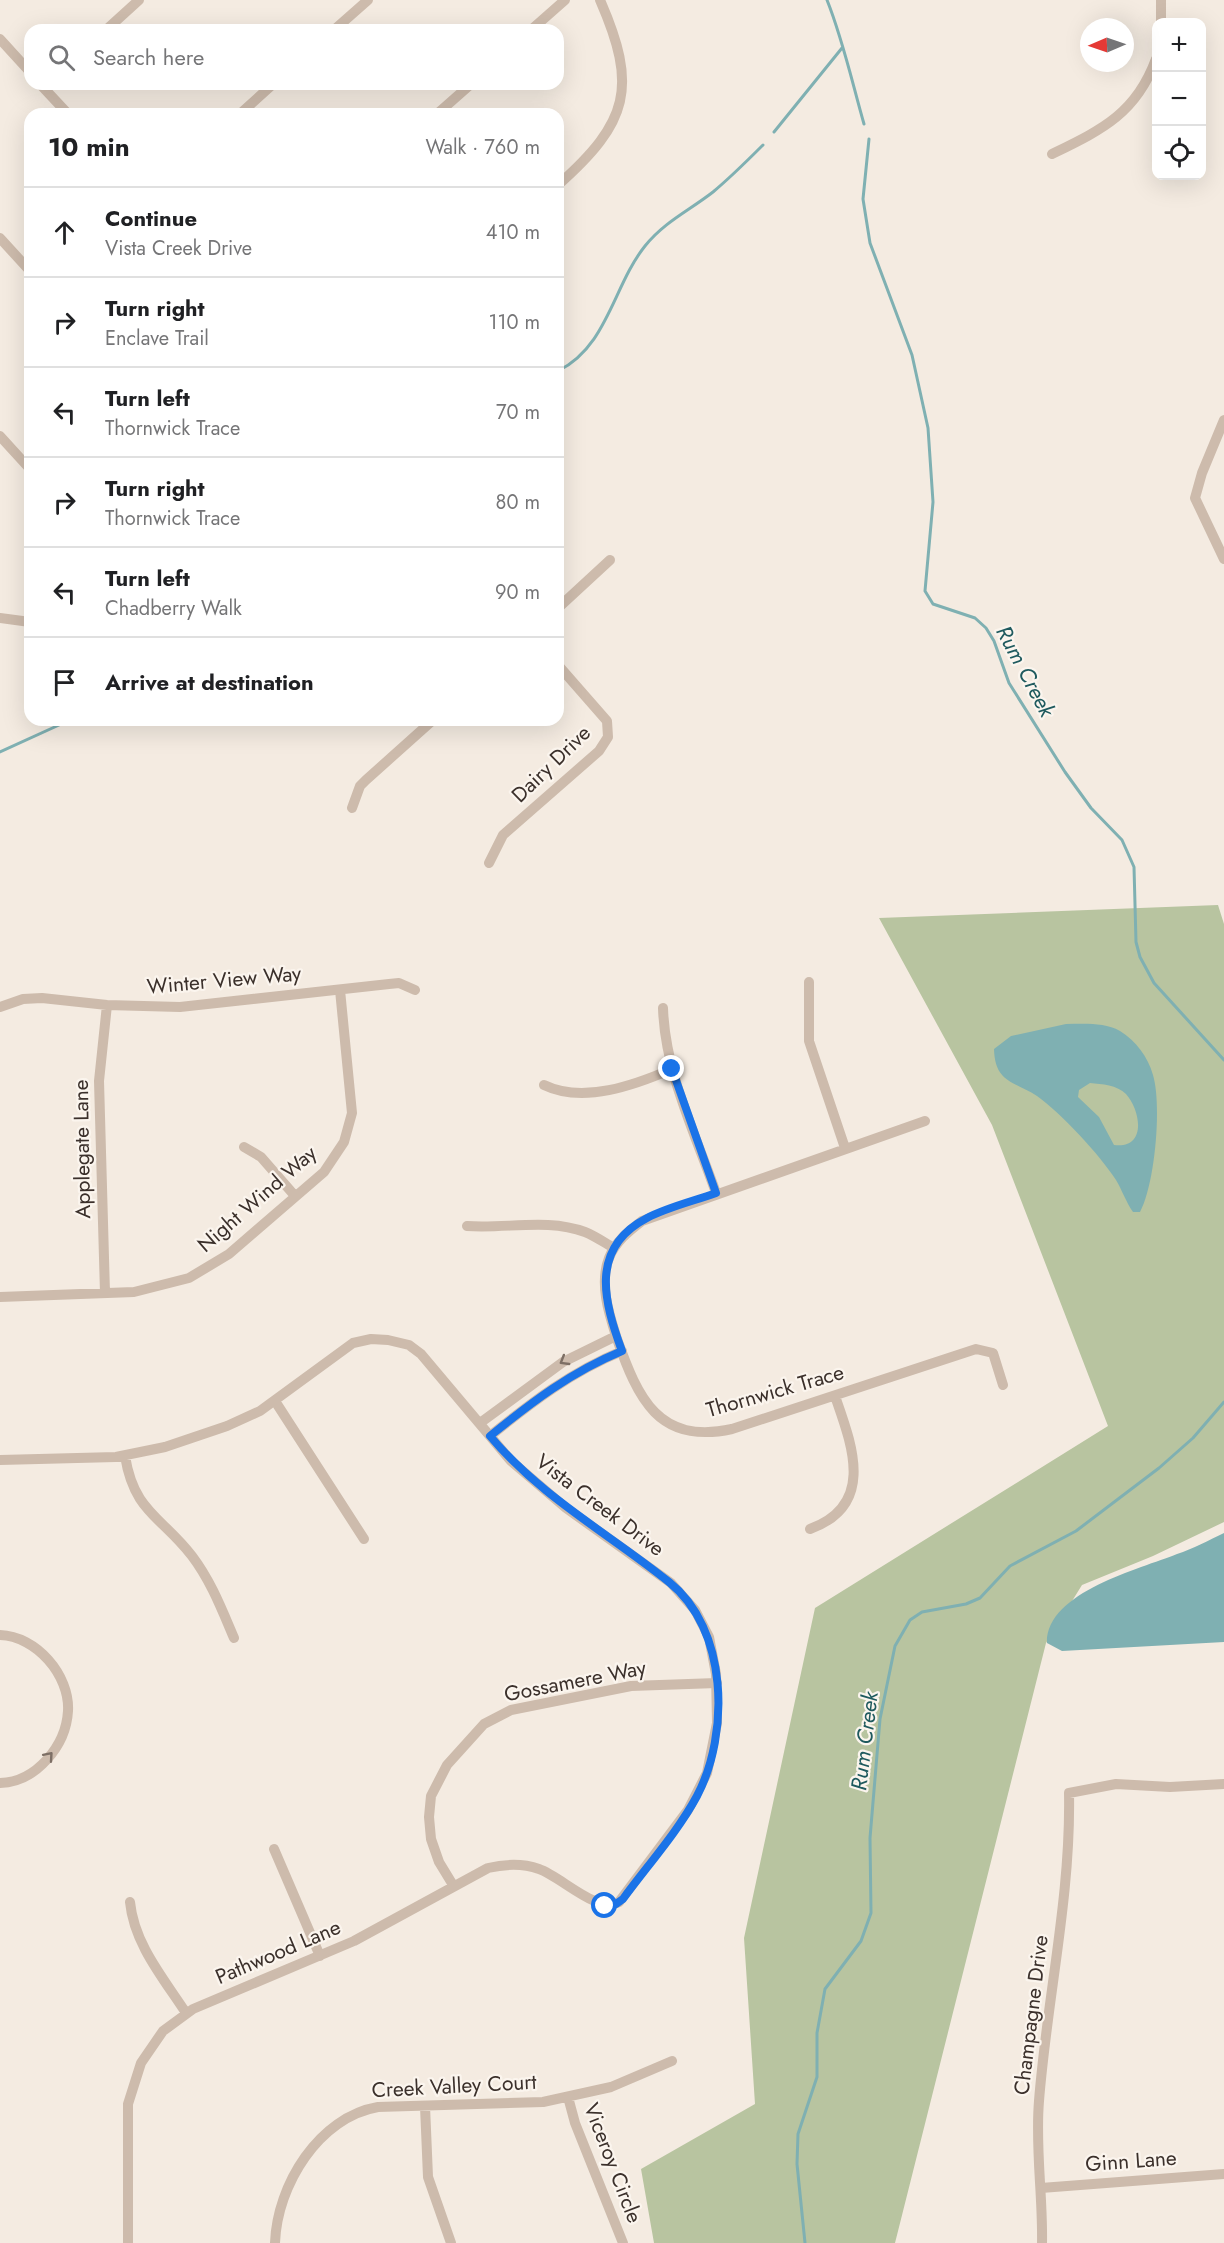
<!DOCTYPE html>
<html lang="en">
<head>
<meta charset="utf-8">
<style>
	body { margin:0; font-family:Jost,sans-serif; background:#f2f2f2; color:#202124 }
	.controls { position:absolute; right:18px; top:18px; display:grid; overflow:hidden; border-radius:12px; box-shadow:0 6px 24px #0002 }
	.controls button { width:54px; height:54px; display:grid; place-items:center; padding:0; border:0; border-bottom:2px solid #e0e0e0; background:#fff; color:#202124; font:30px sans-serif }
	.compass { position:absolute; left:1080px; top:18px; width:54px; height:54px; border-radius:50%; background:#fff; box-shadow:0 6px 24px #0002; rotate:268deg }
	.stop { position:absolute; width:18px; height:18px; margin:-14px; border:4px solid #1a73e8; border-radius:50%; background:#fff }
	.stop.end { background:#1a73e8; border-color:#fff; box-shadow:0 2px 6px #0008 }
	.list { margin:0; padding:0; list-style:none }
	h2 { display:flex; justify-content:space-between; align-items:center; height:78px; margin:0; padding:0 24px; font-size:26px }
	h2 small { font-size:20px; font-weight:400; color:#757577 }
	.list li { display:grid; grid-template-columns:39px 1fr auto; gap:18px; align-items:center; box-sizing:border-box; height:90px; padding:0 24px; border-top:2px solid #e0e0e0 }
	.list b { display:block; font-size:22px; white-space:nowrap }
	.list p { margin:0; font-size:20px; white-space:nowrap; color:#757577 }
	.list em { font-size:20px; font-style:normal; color:#757577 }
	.icon { flex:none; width:33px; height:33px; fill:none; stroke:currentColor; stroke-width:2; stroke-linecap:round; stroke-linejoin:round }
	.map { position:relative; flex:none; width:1224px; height:2243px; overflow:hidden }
	.search { position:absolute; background:#fff; box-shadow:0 6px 24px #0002; left:24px; top:24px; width:540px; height:66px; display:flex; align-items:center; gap:15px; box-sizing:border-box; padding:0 21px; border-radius:18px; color:#757577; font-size:22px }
	.panel { position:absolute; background:#fff; box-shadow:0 6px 24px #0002; left:24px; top:108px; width:540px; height:618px; border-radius:18px }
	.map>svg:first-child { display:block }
</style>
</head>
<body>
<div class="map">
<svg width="1224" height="2243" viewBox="0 0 1224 2243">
	<rect width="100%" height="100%" fill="#f4ebe1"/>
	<path fill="#b8c4a0" d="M1218 905 1224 924V1522L1153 1556 1082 1585 1046 1643 895 2243H654L641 2169 755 2104 744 1938 815 1608 1108 1426 992 1125 879 918Z"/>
	<path fill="#7fb0b2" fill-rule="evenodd" d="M1066 1024C1084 1024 1104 1022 1120 1031 1136 1041 1148 1057 1153 1075 1162 1105 1155 1184 1140 1212H1133C1126 1202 1122 1190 1116 1180 1100 1155 1061 1113 1037 1096 1014 1081 995 1083 994 1049L1011 1036ZM1090 1083C1102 1084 1117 1085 1126 1094 1141 1111 1147 1149 1114 1145L1099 1117 1078 1097 1079 1090Z
		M1224 1533V1642L1062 1651 1047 1643C1046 1592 1140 1569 1177 1554 1193 1549 1209 1540 1224 1533Z"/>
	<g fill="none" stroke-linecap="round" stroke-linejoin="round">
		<path stroke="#7fb0b2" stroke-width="3" d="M827 0C843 40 852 82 864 124
			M774 132 842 48
			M869 139 863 199 870 243 912 355 928 428 933 502 925 591 933 604 975 618 986 628 994 641 1009 683 1065 772 1091 808 1122 840 1134 867 1136 942 1140 957 1154 983 1224 1060
			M558 371C608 346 613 286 645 246 664 222 690 210 713 192 731 177 747 161 763 145
			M0 752 70 720
			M805 2243 797 2164 798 2134 817 2077V2033L825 1989 861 1941 871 1913 870 1838 880 1719 895 1646 910 1620 922 1612 966 1604 980 1598 1010 1566 1076 1531 1159 1468 1193 1438 1224 1402"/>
		<path stroke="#cdbbac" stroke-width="10" d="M1161 0V22
			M106 30 139 0
			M334 30 368 0
			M531 30 565 0
			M0 39 30 72
			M40 84 68 114
			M240 114 273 84
			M437 114 471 84
			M1052 154C1101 130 1136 114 1156 59
			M558 185C629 122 638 87 600 0
			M0 238 30 271
			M1224 420 1202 473 1195 498 1224 559
			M0 436 30 469
			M558 608 610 560
			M0 618 30 622
			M352 808 360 786 366 780 433 720
			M489 863 503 835 599 751 608 737 607 721 558 665
			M809 982V1041L845 1148
			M0 1007 23 999 42 998 107 1005 180 1007 389 984 399 983 415 990
			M663 1008C665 1072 695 1133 716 1193
			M544 1085C583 1104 635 1085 672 1069
			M925 1121 642 1221C629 1231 615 1242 609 1258 599 1284 609 1314 617 1339 638 1398 658 1445 732 1429L976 1349 993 1353 1003 1385
			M244 1147 261 1157 295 1196
			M467 1226C506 1229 548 1218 585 1232 595 1236 605 1243 614 1248
			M105 1293 99 1081 107 1005
			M0 1297 134 1292 189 1278 229 1254 324 1172 344 1142 352 1113 340 990
			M275 1401 364 1539
			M480 1423 563 1362 616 1336
			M490 1436C532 1402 571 1372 622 1351
			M125 1456C134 1512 161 1516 192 1556 211 1581 222 1610 234 1638
			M0 1460 116 1457 165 1447 227 1426 260 1411 353 1343 371 1339 388 1340 409 1345 421 1354 511 1461 566 1508 671 1583 695 1610 709 1637 716 1674 717 1723 707 1773 688 1810 619 1902C597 1914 562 1877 539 1869 522 1863 505 1864 488 1868L354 1941 193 2009 163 2031 141 2063 128 2104V2243
			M810 1529C876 1505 852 1445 835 1396
			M0 1635C36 1636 70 1675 68 1711 66 1746 36 1782 0 1783
			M274 1849 320 1956
			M453 1885 439 1862 431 1839 429 1817 431 1796 447 1765 484 1724 511 1710 631 1686 717 1683
			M130 1902C134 1944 164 1979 186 2013
			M568 2097 575 2123 623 2243
			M425 2106 428 2177 451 2243
			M1041 2188 1224 2174
			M275 2243C277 2185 319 2117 378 2107L543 2102 611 2087 672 2061
			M1042 2243C1043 2196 1035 2148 1039 2101 1047 1998 1071 1897 1069 1793L1116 1784 1170 1787 1224 1784"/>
	</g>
	<defs><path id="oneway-chevron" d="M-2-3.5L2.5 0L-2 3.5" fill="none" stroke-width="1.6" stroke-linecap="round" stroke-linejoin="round" transform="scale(1.5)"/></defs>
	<g stroke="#7d6f65">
		<use href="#oneway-chevron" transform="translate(564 1361) rotate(149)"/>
		<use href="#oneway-chevron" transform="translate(49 1756) rotate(-49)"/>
	</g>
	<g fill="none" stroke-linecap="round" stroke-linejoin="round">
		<path stroke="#1a73e8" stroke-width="8" d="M605 1906 616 1904 623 1899C647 1866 677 1833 697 1796 730 1733 728 1629 669 1582 608 1533 541 1497 490 1436 532 1402 571 1372 622 1351 604 1302 589 1248 647 1218 668 1207 694 1201 716 1193L672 1069"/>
	</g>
	<g text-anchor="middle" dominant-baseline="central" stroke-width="4.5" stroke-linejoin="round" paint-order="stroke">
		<g font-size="21" fill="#3b302b" stroke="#fbf5ee">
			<text transform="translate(551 764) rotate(-44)">Dairy Drive</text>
			<text transform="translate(224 980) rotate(-5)">Winter View Way</text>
			<text transform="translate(82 1149) rotate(-91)">Applegate Lane</text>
			<text transform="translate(257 1199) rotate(-41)">Night Wind Way</text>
			<text transform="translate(775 1391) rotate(-16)">Thornwick Trace</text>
			<text transform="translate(600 1505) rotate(37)">Vista Creek Drive</text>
			<text transform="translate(575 1681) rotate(-11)">Gossamere Way</text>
			<text transform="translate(278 1952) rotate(-23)">Pathwood Lane</text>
			<text transform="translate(1031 2015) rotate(-83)">Champagne Drive</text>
			<text transform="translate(454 2086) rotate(-3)">Creek Valley Court</text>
			<text transform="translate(1131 2161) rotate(-4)">Ginn Lane</text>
			<text transform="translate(613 2163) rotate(69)">Viceroy Circle</text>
		</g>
		<g font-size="22" font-style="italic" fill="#1f5a5e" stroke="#fbf5ee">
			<text transform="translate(1026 671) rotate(62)">Rum Creek</text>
			<text transform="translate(864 1741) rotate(-83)">Rum Creek</text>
		</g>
	</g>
</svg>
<div class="controls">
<button>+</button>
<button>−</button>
<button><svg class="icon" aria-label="locate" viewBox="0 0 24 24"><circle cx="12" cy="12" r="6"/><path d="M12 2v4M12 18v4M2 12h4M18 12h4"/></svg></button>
</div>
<svg class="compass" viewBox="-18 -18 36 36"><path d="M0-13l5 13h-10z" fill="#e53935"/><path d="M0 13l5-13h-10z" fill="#757577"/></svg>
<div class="stop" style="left:605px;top:1906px"></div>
<div class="stop end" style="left:672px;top:1069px"></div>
<div class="search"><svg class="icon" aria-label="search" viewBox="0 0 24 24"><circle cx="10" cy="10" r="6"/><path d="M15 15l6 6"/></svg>Search here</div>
<section class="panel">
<h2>10 min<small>Walk · 760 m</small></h2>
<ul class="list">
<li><svg class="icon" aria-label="ahead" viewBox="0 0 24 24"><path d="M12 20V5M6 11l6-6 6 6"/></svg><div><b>Continue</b><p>Vista Creek Drive</p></div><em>410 m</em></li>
<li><svg class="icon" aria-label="right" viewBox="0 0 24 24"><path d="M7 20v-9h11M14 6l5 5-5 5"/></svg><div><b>Turn right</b><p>Enclave Trail</p></div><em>110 m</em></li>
<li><svg class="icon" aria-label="left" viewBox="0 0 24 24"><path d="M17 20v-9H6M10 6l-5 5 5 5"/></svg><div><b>Turn left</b><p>Thornwick Trace</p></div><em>70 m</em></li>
<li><svg class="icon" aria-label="right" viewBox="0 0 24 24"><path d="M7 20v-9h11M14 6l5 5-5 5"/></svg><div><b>Turn right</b><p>Thornwick Trace</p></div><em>80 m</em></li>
<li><svg class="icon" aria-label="left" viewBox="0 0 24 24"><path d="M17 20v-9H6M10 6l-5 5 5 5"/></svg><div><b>Turn left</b><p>Chadberry Walk</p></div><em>90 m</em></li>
<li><svg class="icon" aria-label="arrive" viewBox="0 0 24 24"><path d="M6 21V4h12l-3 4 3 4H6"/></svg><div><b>Arrive at destination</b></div></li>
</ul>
</section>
</div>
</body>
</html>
